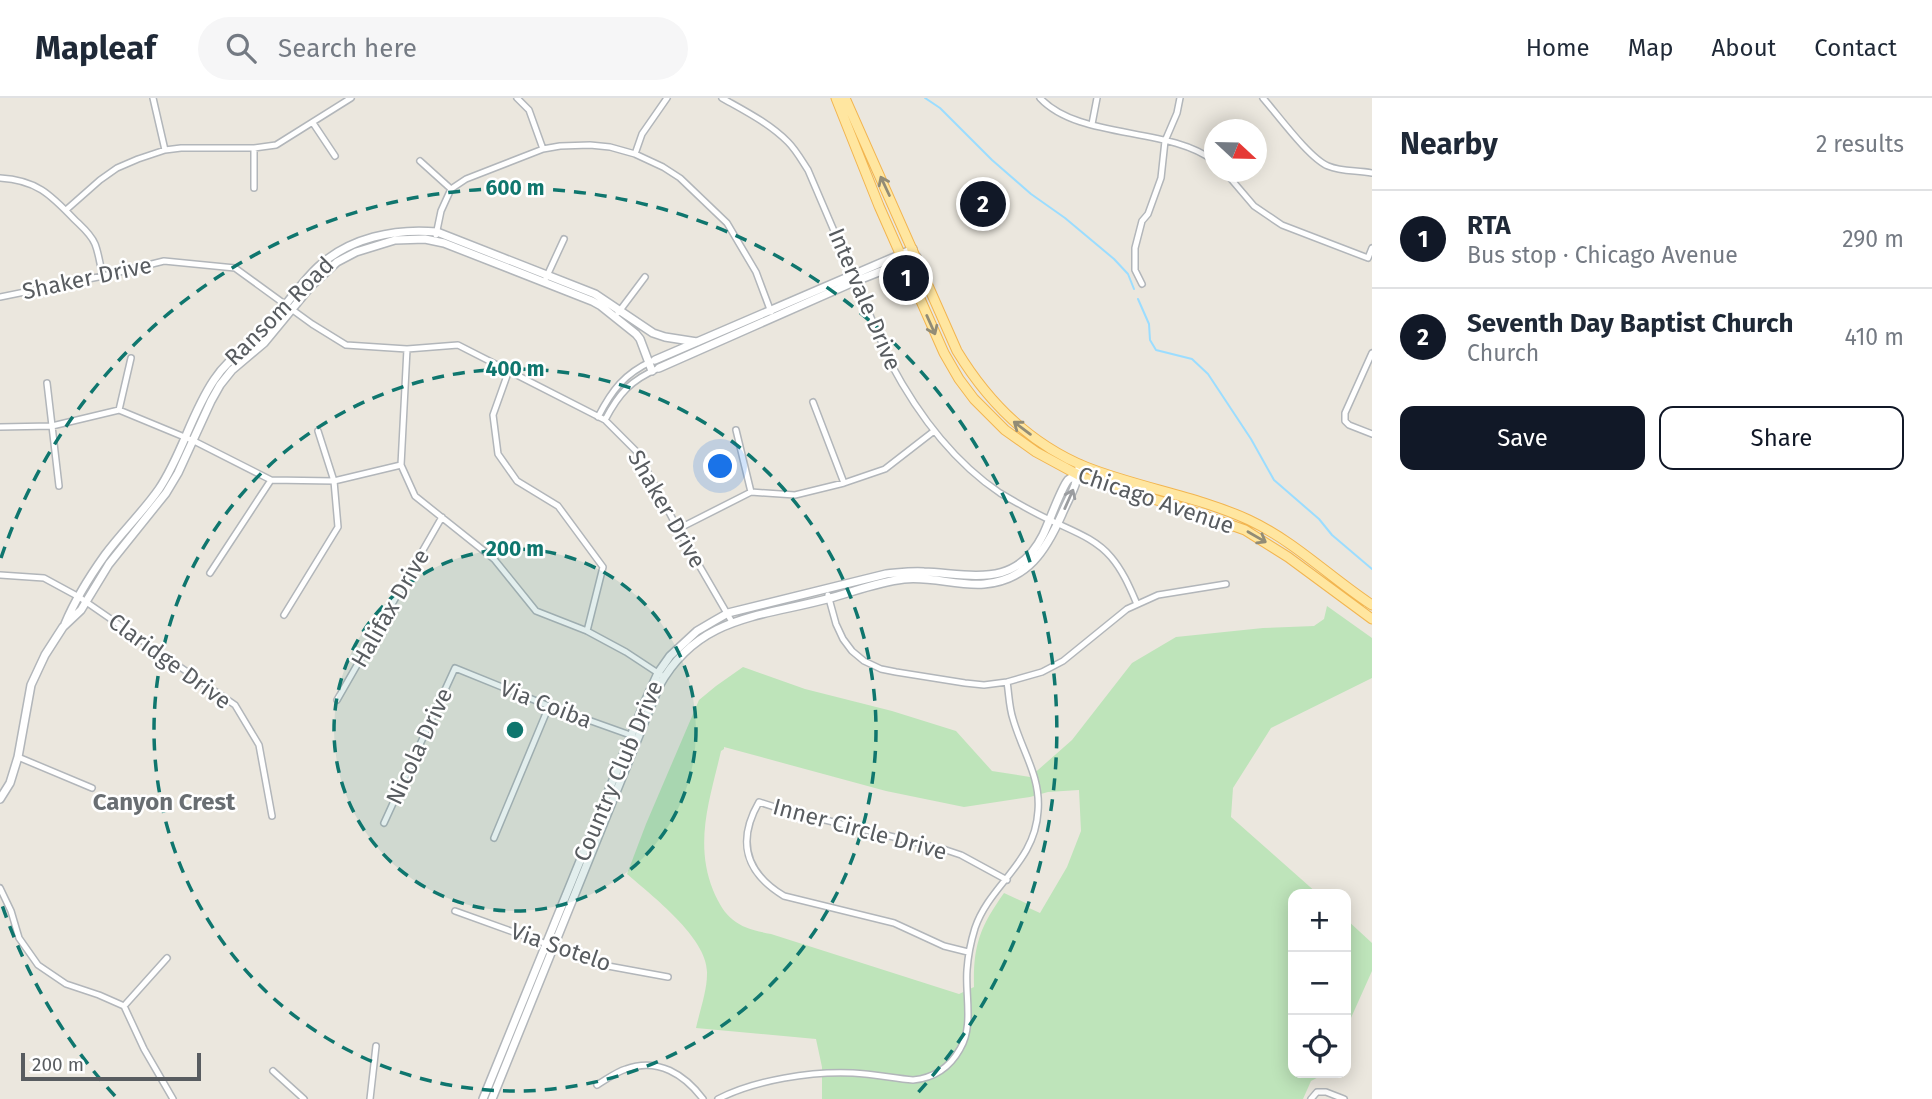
<!DOCTYPE html>
<html lang="en">
<head>
<meta charset="utf-8">
<style>
	body { margin:0; font-family:"Fira Sans",sans-serif; background:#f6f6f7; color:#1f2937 }
	.controls { position:absolute; right:21px; bottom:21px; display:grid; overflow:hidden; border-radius:14px; box-shadow:0 4px 18px #0003 }
	.controls button { width:63px; height:63px; display:grid; place-items:center; padding:0; border:0; border-bottom:2px solid #e0e1e3; background:#fff; color:#1f2937; font:35px sans-serif }
	.compass { position:absolute; left:1204px; top:21px; width:63px; height:63px; border-radius:50%; background:#fff; box-shadow:0 4px 18px #0003; rotate:112deg }
	.scale { position:absolute; left:21px; bottom:18px; width:180px; box-sizing:border-box; padding-left:7px; border:4px solid #585c60; border-top:0; font-size:19px; line-height:24px; white-space:nowrap; color:#585c60; -webkit-text-stroke:5px #fff; paint-order:stroke }
	.you { position:absolute; left:721px; top:369px; width:24px; height:24px; margin:-18px; border:5px solid #fff; border-radius:50%; background:#1a73e8; box-shadow:0 0 0 10px #1a73e833 }
	.badge { display:grid; place-items:center; width:46px; height:46px; border-radius:50%; background:#111827; color:#fff; font-size:23px; font-weight:700 }
	.pin { position:absolute; translate:-50% -50%; border:4px solid #fff; box-shadow:0 2px 7px #0006 }
	.list { margin:0; padding:0; list-style:none }
	h2 { display:flex; justify-content:space-between; align-items:center; height:91px; margin:0; padding:0 28px; font-size:30px }
	h2 small { font-size:23px; font-weight:400; color:#747a83 }
	.list li { display:grid; grid-template-columns:46px 1fr auto; gap:21px; align-items:center; box-sizing:border-box; height:98px; padding:0 28px; border-top:2px solid #e0e1e3 }
	.list b { display:block; font-size:26px; white-space:nowrap }
	.list p { margin:0; font-size:23px; white-space:nowrap; color:#747a83 }
	.list em { font-size:23px; font-style:normal; color:#747a83 }
	.actions { display:flex; gap:14px; padding:21px 28px }
	.actions a { flex:1; padding:16px 0; border:2px solid #111827; border-radius:14px; text-align:center; font-size:24px; color:#111827 }
	.actions .main { background:#111827; color:#fff }
	.icon { flex:none; width:38px; height:38px; fill:none; stroke:currentColor; stroke-width:2; stroke-linecap:round; stroke-linejoin:round }
	.map { position:relative; flex:none; width:1372px; height:1001px; overflow:hidden }
	header { display:flex; align-items:center; gap:42px; box-sizing:border-box; height:98px; padding:0 35px; background:#fff; border-bottom:2px solid #e0e1e3 }
	header strong { font-size:33px }
	nav { display:flex; gap:38px; margin-inline-start:auto; font-size:24px }
	.search { width:490px; height:63px; background:#f6f6f7; display:flex; align-items:center; gap:18px; box-sizing:border-box; padding:0 24px; border-radius:38px; color:#747a83; font-size:26px }
	main { display:flex }
	aside { flex:1; background:#fff }
	.map>svg:first-child { display:block }
</style>
</head>
<body>
<header>
<strong>Mapleaf</strong>
<div class="search"><svg class="icon" aria-label="search" viewBox="0 0 24 24"><circle cx="10" cy="10" r="6"/><path d="M15 15l6 6"/></svg>Search here</div>
<nav><a>Home</a><a>Map</a><a>About</a><a>Contact</a></nav>
</header>
<main>
<div class="map">
<svg width="1372" height="1001" viewBox="0 0 1372 1001">
	<rect width="100%" height="100%" fill="#ebe7de"/>
	<path fill="#bee4ba" fill-rule="evenodd" d="M1327 508 1372 540V580L1271 630 1233 690 1231 719 1318 796H1293V975H1326L1311 983 1303 1001H822V969L816 941 696 930C700 912 707 893 707 876 709 841 652 798 627 776L646 726 699 602 716 588 743 569 805 591 892 613 956 633 992 673 1030 679 1072 642 1132 565 1176 539 1263 530 1314 528 1324 521ZM724 649 886 693 964 709 1030 699 1048 694 1079 692 1081 733 1067 769 1040 815 1029 810 1030 807 1004 795C980 829 973 847 974 889L959 896 771 836C739 830 726 823 713 792 694 744 710 701 721 653L724 651Z
		M1346 821 1372 845V873L1346 931Z"/>
	<g fill="none" stroke-linecap="round" stroke-linejoin="round">
		<path stroke="#9bddff" stroke-width="2" d="M925 0 940 10 992 62 1031 96 1065 120 1114 161 1128 176 1134 191
			M1138 201 1149 226 1150 242 1156 252 1192 261 1208 276 1251 341 1274 382 1319 421 1332 437 1372 471"/>
		<defs>
			<path id="minor" d="M153 0 165 52
				M517 0 529 12 543 51
				M722 0C745 13 769 25 788 44 796 52 802 63 808 72L890 264C917 315 951 362 1000 395 1017 405 1034 415 1052 423 1073 433 1096 441 1111 459 1123 473 1130 490 1137 506
				M1040 0C1079 42 1168 28 1214 63
				M1263 0C1278 17 1309 60 1328 68 1342 74 1357 72 1372 75
				M313 25 335 58
				M1092 26 1097 0
				M635 56 642 36 667 0
				M420 63 451 91
				M1225 74 1254 108 1282 127 1368 160 1372 150
				M0 80C36 82 50 96 74 121 81 128 91 136 95 146 99 156 100 168 103 178
				M254 90V50
				M66 112 100 82 117 70 138 61 165 52 181 50H254L276 47 351 0
				M436 137 441 113 451 91 466 81 543 51 560 48 590 47 610 49 635 56 663 69 680 80 727 125 756 174 771 214
				M546 180 564 141
				M1142 186 1135 172V150L1142 123 1148 116 1161 80 1165 43 1177 15 1180 0
				M0 199 103 178 164 163 235 170 312 226 346 247 407 251 458 247 605 322 637 354 678 431 732 524
				M618 215 645 179
				M407 251 401 367 415 398 494 461 536 513 587 533 626 554 664 579
				M1372 255 1345 315V323L1349 327 1372 336
				M509 272 493 317 498 356 517 383 558 408 603 469 587 533
				M47 285 59 388
				M813 304 844 385
				M119 312 131 260
				M598 319C612 292 624 276 652 263
				M605 322C619 295 631 282 659 270
				M0 329 52 328 119 312 194 343 271 382 334 383 401 367
				M736 332 751 394
				M678 431 751 394 795 397 844 385 885 371 934 333
				M210 475 271 382
				M0 477 44 480 79 499 235 607 259 647 272 718
				M828 497 836 526 843 541 852 553 864 563 881 571 896 574 965 585 984 587 1007 584 1042 574 1063 563 1127 511 1158 497 1226 486
				M284 517 338 429 334 383 318 333
				M337 602 442 419
				M18 659 92 690
				M384 725 455 570 549 608 633 638
				M494 740 549 608
				M0 790 11 813 19 840 38 867 66 886 99 897 124 908 144 951 173 1001
				M455 813 608 868 668 879
				M968 854 944 848 894 825 784 798C746 775 736 744 759 704L781 711 946 752 961 757 1007 782
				M124 908 167 860
				M273 973 304 1001
				M597 987C607 981 616 974 626 971 658 959 685 977 703 1001
				M370 1001 376 948
				M718 1001C755 982 812 973 853 975 873 976 893 980 913 982 934 980 950 969 960 951 974 928 965 897 967 872 968 857 971 843 975 830 990 786 1035 765 1038 713 1041 679 1022 653 1013 621 1009 609 1009 596 1007 584
				M1311 1001 1317 994H1326L1344 1001"/>
			<path id="tertiary" d="M655 262 913 151
				M659 270 856 183 917 159
				M65 526C75 502 90 478 105 457 122 434 143 414 159 391 182 357 191 316 214 282 229 259 249 249 267 230 284 210 299 187 318 169 349 140 395 130 437 134L595 196 653 235 665 239 697 244
				M0 701 10 685 18 659 31 587 45 557 63 529 81 512 109 466 166 395 178 375 211 303 220 287 232 272 264 245 311 188 337 164 356 154 395 142 425 141 444 145 592 203 601 208 636 236 640 241 652 273
				M483 1001 644 606 658 575 670 558 697 533 714 523 728 515 886 476C899 475 911 473 924 474 972 476 1016 491 1043 437 1049 425 1061 390 1068 382 1069 381 1076 377 1077 376
				M492 1001 659 588C698 518 759 519 827 501 853 494 877 484 904 481 931 478 957 488 984 486 1028 482 1046 452 1062 416 1066 406 1072 396 1075 387 1077 380 1078 373 1080 366"/>
			<path id="primary" d="M836 0 879 108 944 255 959 281 974 301 1005 332 1036 354 1084 380 1183 410 1245 432 1288 459 1372 521
				M845 0 957 253C988 304 1030 346 1086 369 1139 390 1197 398 1249 422 1294 443 1331 480 1372 507"/>
		</defs>
		<use href="#minor" stroke="#b2b6ba" stroke-width="8"/>
		<use href="#tertiary" stroke="#b2b6ba" stroke-width="10"/>
		<use href="#primary" stroke="#f2b550" stroke-width="11"/>
		<use href="#minor" stroke="#fff" stroke-width="5"/>
		<use href="#tertiary" stroke="#fff" stroke-width="7"/>
		<use href="#primary" stroke="#ffe6a0" stroke-width="9"/>
	</g>
	<defs><path id="oneway-shaft" d="M-6 0H5M1.5-3L5.5 0L1.5 3" fill="none" stroke-width="1.6" stroke-linecap="round" stroke-linejoin="round" transform="scale(1.75)"/></defs>
	<g stroke="#928c76">
		<use href="#oneway-shaft" transform="translate(885 88) rotate(-115)"/>
		<use href="#oneway-shaft" transform="translate(931 227) rotate(66)"/>
		<use href="#oneway-shaft" transform="translate(1022 330) rotate(-143)"/>
		<use href="#oneway-shaft" transform="translate(1257 439) rotate(30)"/>
	</g>
	<use stroke="#9b9da0" href="#oneway-shaft" transform="translate(1069 401) rotate(-66)"/>
	<circle cx="515" cy="632" r="181" fill="#0f766e" fill-opacity=".12"/>
	<g fill="none" stroke="#0f766e" stroke-width="3.5" stroke-dasharray="12 9">
		<circle cx="515" cy="632" r="181"/>
		<circle cx="515" cy="632" r="361"/>
		<path d="M115 998A542 542 0 0 1 1 804M1 460A542 542 0 1 1 915 998"/>
	</g>
	<g text-anchor="middle" dominant-baseline="central" stroke-width="5" stroke-linejoin="round" paint-order="stroke">
		<g font-size="23" fill="#585c60" stroke="#fff">
			<text transform="translate(87 180) rotate(-12)">Shaker Drive</text>
			<text transform="translate(865 201) rotate(67)">Intervale Drive</text>
			<text transform="translate(279 213) rotate(-45)">Ransom Road</text>
			<text transform="translate(1156 402) rotate(19)">Chicago Avenue</text>
			<text transform="translate(667 411) rotate(60)">Shaker Drive</text>
			<text transform="translate(390 510) rotate(-60)">Halifax Drive</text>
			<text transform="translate(170 563) rotate(36)">Claridge Drive</text>
			<text transform="translate(546 606) rotate(21)">Via Coiba</text>
			<text transform="translate(419 648) rotate(-65)">Nicola Drive</text>
			<text transform="translate(618 673) rotate(-67)">Country Club Drive</text>
			<text transform="translate(860 731) rotate(15)">Inner Circle Drive</text>
			<text transform="translate(561 849) rotate(19)">Via Sotelo</text>
		</g>
		<g font-size="24" font-weight="bold" fill="#696e72" stroke="#fff">
			<text x="164" y="704">Canyon Crest</text>
		</g>
	</g>
	<circle cx="515" cy="632" r="10" fill="#0f766e" stroke="#fff" stroke-width="3.5"/>
	<g font-size="21" text-anchor="middle" font-weight="bold" fill="#0f766e" stroke="#fff" stroke-width="5" stroke-linejoin="round" paint-order="stroke">
		<text x="515" y="97">600 m</text>
		<text x="515" y="278">400 m</text>
		<text x="515" y="458">200 m</text>
	</g>
</svg>
<div class="controls">
<button>+</button>
<button>−</button>
<button><svg class="icon" aria-label="locate" viewBox="0 0 24 24"><circle cx="12" cy="12" r="6"/><path d="M12 2v4M12 18v4M2 12h4M18 12h4"/></svg></button>
</div>
<svg class="compass" viewBox="-18 -18 36 36"><path d="M0-13l5 13h-10z" fill="#e53935"/><path d="M0 13l5-13h-10z" fill="#747a83"/></svg>
<div class="scale">200 m</div>
<div class="you"></div>
<div class="pin badge" style="left:906px;top:180px">1</div>
<div class="pin badge" style="left:983px;top:106px">2</div>
</div>
<aside>
<h2>Nearby<small>2 results</small></h2>
<ul class="list">
<li><span class="badge">1</span><div><b>RTA</b><p>Bus stop · Chicago Avenue</p></div><em>290 m</em></li>
<li><span class="badge">2</span><div><b>Seventh Day Baptist Church</b><p>Church</p></div><em>410 m</em></li>
</ul>
<div class="actions"><a class="main">Save</a><a>Share</a></div>
</aside>
</main>
</body>
</html>
